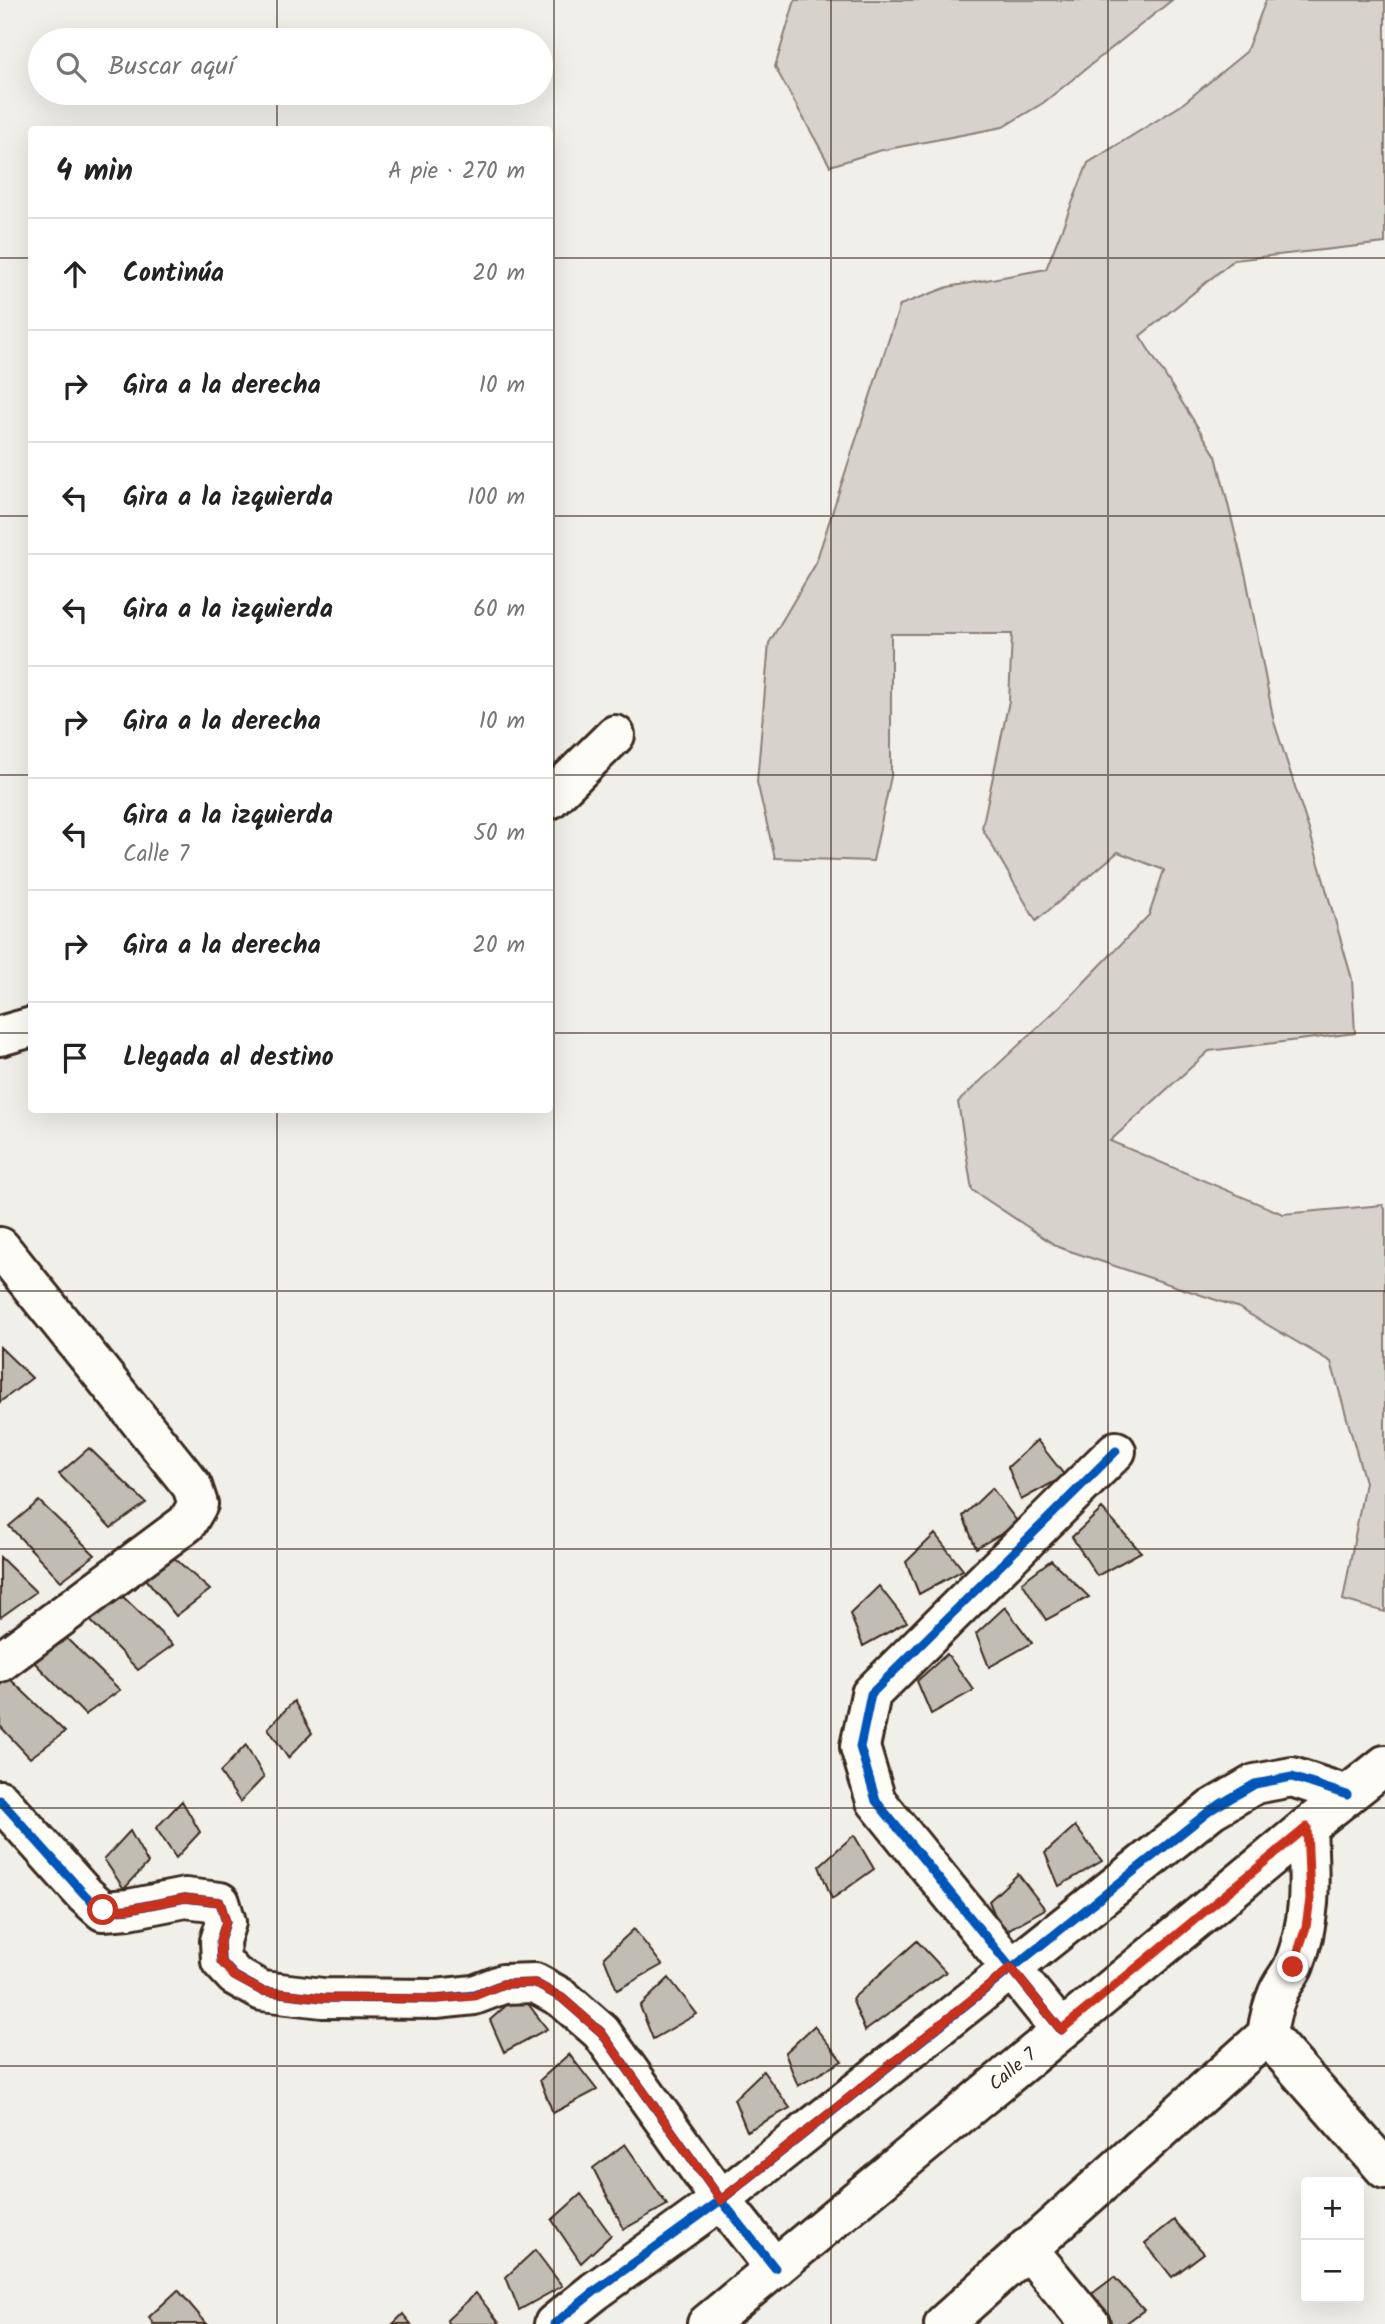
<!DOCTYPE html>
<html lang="es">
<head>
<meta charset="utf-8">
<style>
	body { margin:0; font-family:Kalam,sans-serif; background:#f2f2f2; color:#222 }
	.controls { position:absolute; right:21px; bottom:21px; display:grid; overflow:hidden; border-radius:7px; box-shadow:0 7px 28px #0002 }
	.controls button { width:63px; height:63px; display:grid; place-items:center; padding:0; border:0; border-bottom:2px solid #e0e0e0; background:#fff; color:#222; font:35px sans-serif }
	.stop { position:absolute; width:21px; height:21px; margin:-16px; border:5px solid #c8321e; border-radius:50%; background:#fff }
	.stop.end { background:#c8321e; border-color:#fff; box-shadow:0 2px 7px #0008 }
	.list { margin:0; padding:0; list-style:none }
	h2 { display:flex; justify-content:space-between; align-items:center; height:91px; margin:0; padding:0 28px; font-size:30px }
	h2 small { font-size:23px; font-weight:400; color:#767676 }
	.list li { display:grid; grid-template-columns:46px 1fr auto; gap:21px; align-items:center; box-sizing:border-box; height:112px; padding:0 28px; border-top:2px solid #e0e0e0 }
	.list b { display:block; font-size:26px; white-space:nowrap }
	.list p { margin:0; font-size:23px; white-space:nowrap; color:#767676 }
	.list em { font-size:23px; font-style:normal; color:#767676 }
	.icon { flex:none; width:38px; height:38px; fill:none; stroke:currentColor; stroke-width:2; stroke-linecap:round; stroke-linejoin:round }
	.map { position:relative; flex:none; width:1385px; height:2324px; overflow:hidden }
	.search { position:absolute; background:#fff; box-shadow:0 7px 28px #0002; left:28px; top:28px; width:525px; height:77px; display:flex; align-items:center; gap:18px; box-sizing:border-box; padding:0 24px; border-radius:38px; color:#767676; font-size:26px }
	.panel { position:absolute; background:#fff; box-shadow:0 7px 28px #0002; left:28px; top:126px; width:525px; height:987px; border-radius:7px }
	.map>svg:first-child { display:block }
</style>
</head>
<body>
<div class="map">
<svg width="1385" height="2324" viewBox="0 0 1385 2324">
	<rect width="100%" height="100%" fill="#f1efea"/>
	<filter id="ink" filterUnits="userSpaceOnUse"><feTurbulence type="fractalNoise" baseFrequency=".0143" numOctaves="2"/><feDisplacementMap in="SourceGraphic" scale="14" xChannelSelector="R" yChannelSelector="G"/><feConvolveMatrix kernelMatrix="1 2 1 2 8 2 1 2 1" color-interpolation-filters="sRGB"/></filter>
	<g filter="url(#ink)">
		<path fill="#d7d2cc" stroke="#897e75" stroke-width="2" d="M795 0H1172L1043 103 1003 127 878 151 830 166 775 67Z
			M1266 0H1385V243L1234 260 1140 336 1216 456 1246 577 1274 722 1310 833 1352 979 1355 1033 1209 1051 1110 1141 1283 1214 1383 1205 1385 1209V1612L1343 1600 1365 1482 1331 1362 1237 1307 1058 1247 972 1190 958 1102 1070 997 1149 915 1164 870 1118 852 1036 921 982 828 1009 701 1012 634H891V776L873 861 775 858 757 782 769 643 815 565 900 305 948 287 1046 269 1088 163 1180 106 1246 52Z"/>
		<path fill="#c1bcb4" stroke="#3b2a1e" stroke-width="2" d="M0 1347 32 1378 0 1402Z
			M1037 1440 1065 1476 1021 1500 1008 1467Z
			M89 1448 146 1503 111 1528 59 1474Z
			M992 1488 1019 1524 976 1548 963 1516Z
			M39 1501 95 1555 61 1581 9 1526Z
			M1102 1509 1141 1552 1097 1576 1072 1537Z
			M935 1534 963 1570 919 1594 906 1562Z
			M171 1555 210 1590 176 1616 146 1579Z
			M0 1557 36 1592 1 1617 0 1616Z
			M1051 1560 1089 1597 1046 1620 1022 1582Z
			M879 1586 907 1622 863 1646 850 1614Z
			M116 1590 173 1645 138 1670 86 1616Z
			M1005 1607 1032 1643 989 1667 976 1634Z
			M63 1635 120 1690 85 1715 33 1661Z
			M947 1654 974 1690 931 1714 917 1681Z
			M9 1678 65 1732 30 1758 0 1726V1685Z
			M294 1701 312 1733 288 1758 268 1728Z
			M246 1745 264 1777 240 1802 220 1772Z
			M182 1801 200 1832 176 1858 156 1828Z
			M1075 1826 1102 1861 1059 1886 1045 1853Z
			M130 1831 148 1863 124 1889 104 1859Z
			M854 1835 874 1869 832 1899 819 1866Z
			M1018 1874 1045 1909 1002 1933 989 1901Z
			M634 1929 662 1965 617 1990 604 1957Z
			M917 1941 946 1972 865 2031 852 1999Z
			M669 1978 697 2014 653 2039 640 2006Z
			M520 1993 547 2029 504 2052 490 2020Z
			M814 2026 842 2061 798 2086 785 2053Z
			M569 2054 597 2090 553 2113 540 2080Z
			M763 2071 790 2108 747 2131 734 2099Z
			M625 2144 667 2205 624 2229 593 2168Z
			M581 2194 611 2235 581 2263 552 2220Z
			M1174 2220 1204 2253 1172 2277 1145 2243Z
			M535 2250 562 2286 519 2310 506 2277Z
			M1114 2277 1144 2310 1125 2324H1104L1085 2299Z
			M178 2290 207 2324H153L149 2317Z
			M476 2293 500 2324H448L447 2320Z
			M403 2314 411 2324H393Z"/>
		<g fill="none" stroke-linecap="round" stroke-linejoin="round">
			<defs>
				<path id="minor" d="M550 799 615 735
					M0 1036 32 1027
					M0 1247 192 1486 198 1504 187 1523 0 1662
					M0 1800 85 1895 103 1911 129 1909 185 1898 220 1902 226 1922 220 1941 221 1961 235 1976 262 1991 323 1998 436 1999 474 1995 503 1984 535 1983 562 1998 601 2032 721 2200 775 2268
					M1307 1827C1309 1877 1313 1916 1294 1965 1290 1975 1282 1983 1278 1993 1272 2007 1269 2020 1267 2035L1385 2169
					M1061 2030 876 1801 860 1747 871 1694 1116 1451
					M1027 2248 1090 2324
					M554 2324 595 2291 721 2200 1212 1809 1255 1784 1292 1777 1347 1795
					M944 2324 1267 2035"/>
				<path id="major" d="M707 2324 1307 1827 1385 1765"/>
			</defs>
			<use href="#minor" stroke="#3b2a1e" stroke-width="44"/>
			<use href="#major" stroke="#3b2a1e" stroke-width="44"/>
			<use href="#minor" stroke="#fdfcf7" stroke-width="38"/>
			<use href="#major" stroke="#fdfcf7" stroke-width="38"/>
			<defs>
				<path id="cycleway" d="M0 1800 85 1895 103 1911 129 1909 185 1898 220 1902 226 1922 220 1941 221 1961 235 1976 262 1991 323 1998 436 1999 474 1995 503 1984 535 1983 562 1998 601 2032 721 2200 775 2268
					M1061 2030 876 1801 860 1747 871 1694 1116 1451
					M554 2324 595 2291 721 2200 1212 1809 1255 1784 1292 1777 1347 1795"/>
			</defs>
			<use href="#cycleway" stroke="#fdfcf7" stroke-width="13"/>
			<use href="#cycleway" stroke="#0057b8" stroke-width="9"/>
		</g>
	</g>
	<g fill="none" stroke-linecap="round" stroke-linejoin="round" filter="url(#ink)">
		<path stroke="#c8321e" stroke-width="9" d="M103 1910 129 1909 185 1898 220 1902 226 1922 220 1941 221 1961 234 1976 262 1991 323 1998 436 1999 474 1996 503 1984 535 1983 562 1998 601 2032 721 2200 1011 1968 1061 2030 1307 1827 1310 1899 1306 1927 1293 1967"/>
	</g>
	<path fill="none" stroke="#3b2a1e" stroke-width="2" stroke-opacity="0.55" d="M277 0V40M554 0V2324M831 0V2324M1108 0V2324M277 93V130M0 258H32M550 258H1385M0 516H32M550 516H1385M0 775H32M550 775H1385M0 1033H32M550 1033H1385M277 1110V2324M0 1291H1385M0 1549H1385M0 1808H1385M0 2066H1385"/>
	<g text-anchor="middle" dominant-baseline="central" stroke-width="5" stroke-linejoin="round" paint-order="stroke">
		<g font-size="19" fill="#3b2a1e" stroke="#fdfcf7">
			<text transform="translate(1013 2070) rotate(-40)">Calle 7</text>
		</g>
	</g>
</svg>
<div class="controls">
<button>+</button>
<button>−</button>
</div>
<div class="stop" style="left:103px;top:1910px"></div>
<div class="stop end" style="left:1293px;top:1967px"></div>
<div class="search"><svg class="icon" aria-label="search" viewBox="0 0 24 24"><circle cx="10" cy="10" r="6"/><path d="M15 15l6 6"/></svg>Buscar aquí</div>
<section class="panel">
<h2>4 min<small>A pie · 270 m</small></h2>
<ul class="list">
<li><svg class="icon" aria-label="ahead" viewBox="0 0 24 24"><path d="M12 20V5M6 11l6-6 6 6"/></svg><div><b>Continúa</b></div><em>20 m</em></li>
<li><svg class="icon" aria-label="right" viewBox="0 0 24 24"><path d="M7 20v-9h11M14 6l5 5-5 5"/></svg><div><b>Gira a la derecha</b></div><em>10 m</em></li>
<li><svg class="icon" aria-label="left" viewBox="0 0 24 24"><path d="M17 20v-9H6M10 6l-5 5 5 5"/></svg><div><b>Gira a la izquierda</b></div><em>100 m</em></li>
<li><svg class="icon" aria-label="left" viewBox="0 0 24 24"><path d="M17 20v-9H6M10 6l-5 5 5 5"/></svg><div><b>Gira a la izquierda</b></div><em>60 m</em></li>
<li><svg class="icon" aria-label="right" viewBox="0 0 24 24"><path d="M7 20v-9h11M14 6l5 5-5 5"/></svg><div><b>Gira a la derecha</b></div><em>10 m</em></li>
<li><svg class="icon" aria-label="left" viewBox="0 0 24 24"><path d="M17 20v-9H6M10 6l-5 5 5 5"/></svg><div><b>Gira a la izquierda</b><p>Calle 7</p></div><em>50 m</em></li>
<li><svg class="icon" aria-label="right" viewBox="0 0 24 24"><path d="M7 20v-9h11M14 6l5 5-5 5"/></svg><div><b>Gira a la derecha</b></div><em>20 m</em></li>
<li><svg class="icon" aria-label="arrive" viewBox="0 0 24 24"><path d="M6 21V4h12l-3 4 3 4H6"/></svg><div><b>Llegada al destino</b></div></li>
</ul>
</section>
</div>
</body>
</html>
